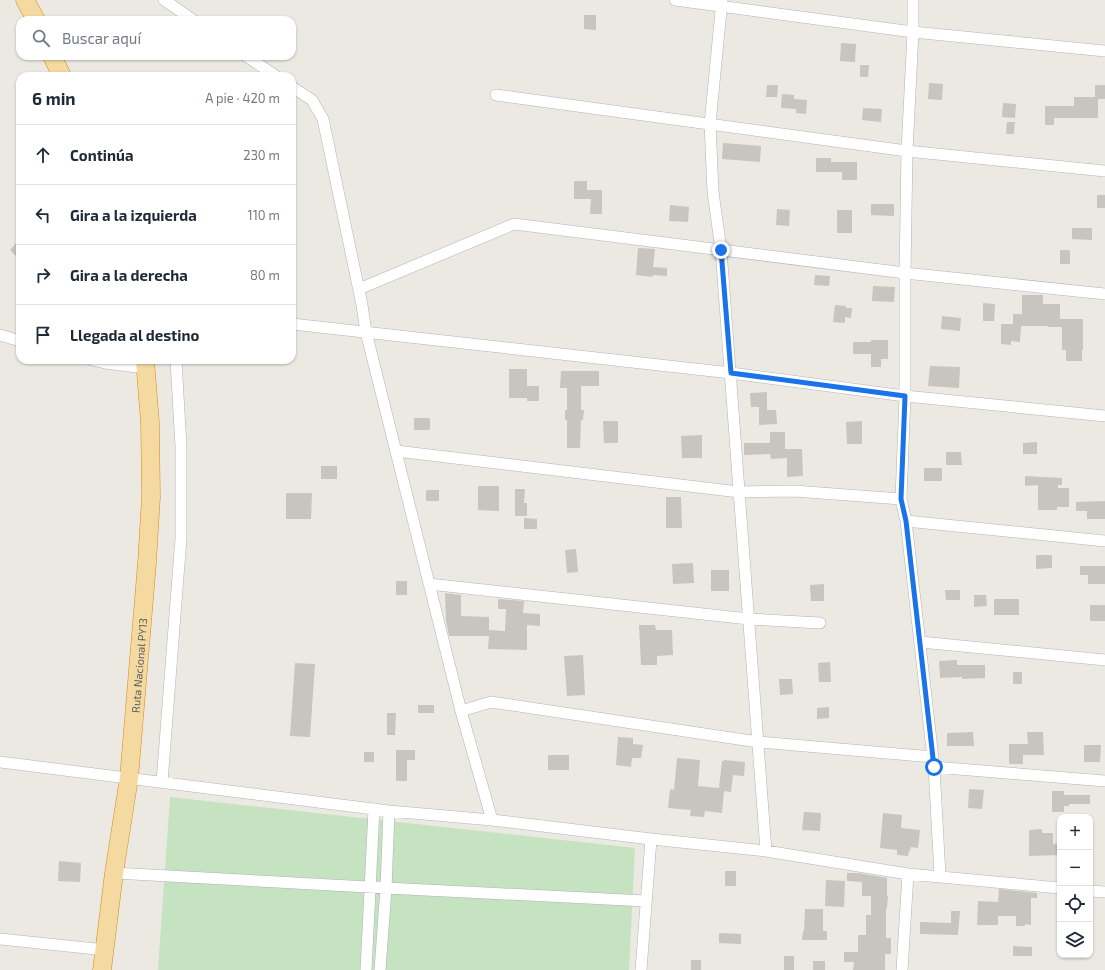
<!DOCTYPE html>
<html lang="es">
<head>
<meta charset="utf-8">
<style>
	body { margin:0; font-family:"Exo 2",sans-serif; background:#f6f6f7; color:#1f2937 }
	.controls { position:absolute; right:12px; bottom:12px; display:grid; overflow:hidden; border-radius:8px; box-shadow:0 1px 3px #0004 }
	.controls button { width:36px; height:36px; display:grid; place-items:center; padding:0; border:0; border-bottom:1px solid #e0e1e3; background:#fff; color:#1f2937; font:20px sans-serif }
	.stop { position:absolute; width:12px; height:12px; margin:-9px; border:3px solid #1a73e8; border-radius:50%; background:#fff }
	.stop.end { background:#1a73e8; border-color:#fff; box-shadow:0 1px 4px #0008 }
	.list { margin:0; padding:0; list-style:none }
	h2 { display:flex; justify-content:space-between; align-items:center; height:52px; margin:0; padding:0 16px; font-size:17px }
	h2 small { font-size:13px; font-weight:400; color:#747a83 }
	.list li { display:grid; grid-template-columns:26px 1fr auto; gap:12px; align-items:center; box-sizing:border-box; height:60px; padding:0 16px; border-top:1px solid #e0e1e3 }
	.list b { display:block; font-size:15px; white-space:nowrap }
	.list em { font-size:13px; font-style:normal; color:#747a83 }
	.icon { flex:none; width:22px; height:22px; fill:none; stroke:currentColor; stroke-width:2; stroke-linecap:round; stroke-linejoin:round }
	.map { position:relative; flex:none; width:1105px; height:970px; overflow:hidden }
	.search { position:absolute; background:#fff; box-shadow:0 1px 3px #0004; left:16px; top:16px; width:280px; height:44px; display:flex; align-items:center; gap:10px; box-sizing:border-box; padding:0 14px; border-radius:12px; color:#747a83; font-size:15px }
	.panel { position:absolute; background:#fff; box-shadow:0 1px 3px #0004; left:16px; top:72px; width:280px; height:292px; border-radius:12px }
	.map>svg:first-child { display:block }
</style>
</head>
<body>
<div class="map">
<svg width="1105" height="970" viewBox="0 0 1105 970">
	<rect width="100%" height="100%" fill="#ece9e3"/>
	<path fill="#c5e2c1" d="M170 797 635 848 629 970H158Z"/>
	<path fill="#c8c4bf" d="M584 15H596V30L584 29Z
		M841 43 856 44 855 62 840 61Z
		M860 65H869L868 77H860Z
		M929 83 943 84 942 100 928 99Z
		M767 85H778L777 97H766Z
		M1095 85H1105V99H1098V118H1054V125H1045V106H1074V97H1095Z
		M782 94 794 95V99L807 100 806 114 796 113V109L781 108Z
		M1003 103 1016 104 1015 118 1002 117Z
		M863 108 882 109 881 122 862 120Z
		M1007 122H1015L1014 134H1006Z
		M723 143 761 146 760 162 722 159Z
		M816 158H831V162H857V180H842V172H816Z
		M574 181H587V190H602V214H590L591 199H574Z
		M1097 195H1105V208H1097Z
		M871 204H894V216L871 215Z
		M670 205 689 207 688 222 669 221Z
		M777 209 790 210 789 226 776 225Z
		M837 210H852V233H837Z
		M1072 228H1092V240L1072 239Z
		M20 239V260L10 250Z
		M638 248 655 249 653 267 667 268V276L653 275V277L636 275Z
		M1060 250H1070V264H1060Z
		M815 275 830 276 829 286 814 285Z
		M873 286 895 287 894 302 872 301Z
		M1022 295H1043V304H1060V319H1083V350H1082V361H1066V350H1062V327H1048V326H1021L1020 342 1011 341V345L1001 344V324H1013V314H1022Z
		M983 303 995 304 994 321H983Z
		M835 305 846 306V308H852L851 318 845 317V323L833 322Z
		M942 316 961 318 960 331 941 329Z
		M871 340H888V359H881V367H871V354H853V342H871Z
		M930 366 960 367 959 388 928 386Z
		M509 369H527V386H539V401H527V398H509Z
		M561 371H599V386H581V410H584L583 420H581L580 448H567V420H565V410H567V388H560Z
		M767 392V410H776L777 424 759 425V407H751L750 393Z
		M414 418H430V430H414Z
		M603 421H618V443H604Z
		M862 421V444H847L846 422Z
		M770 432H785V449H802L803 476 787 477V458L771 459 770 454 744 455V443H770Z
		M702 435V458H682L681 436Z
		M1037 442V454H1023V443Z
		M946 452H961L962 465H946Z
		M321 466H337V479H321Z
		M924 468H942V481H924Z
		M1025 476 1062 478V485H1058V488H1069V507H1057V510H1038V485L1025 486Z
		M478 486H499V511L478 510Z
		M515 489H525L524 503H527V516H515Z
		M426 490H439V501H426Z
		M286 493H312L311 519H286Z
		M666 497H681L682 528H666Z
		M1105 501V519H1087V511H1076V502Z
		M524 518 537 519V529H524Z
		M576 549 578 572 567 573 565 550Z
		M1036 555H1052V568L1036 569Z
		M693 563 694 583 673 584 672 564Z
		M1080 566H1105V584H1088V575H1080Z
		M711 570H729V591H711Z
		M396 581H407V595H396Z
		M824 584V601H811L810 585Z
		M945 590H960V600H946Z
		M445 593 461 595V616L489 617V630L505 631 506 609H498V599L524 601 523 613 540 614V626L527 625V650L488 649 489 636H449L446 620Z
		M974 595H986L987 606 974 607Z
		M994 599H1019V615H994Z
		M1090 605H1105V621H1090Z
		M639 625H655L656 630H672L673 655 657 656V665H641Z
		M583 655 585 695 567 696 564 656Z
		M957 660V665H985V678L962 679V677L940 678 939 661Z
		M830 662 831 682H819L818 663Z
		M295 663 315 664 310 737 290 736Z
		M1013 672H1022V684H1013Z
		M779 679H792L793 694 780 695Z
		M418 705H434V713H418Z
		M829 707V718L817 719V708Z
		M387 713H396L395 735H387Z
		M973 732 974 746H947V733Z
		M1027 732H1043L1044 755H1023V764H1009V744H1028Z
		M618 737 633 738V744L643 745 641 758H632L631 767 616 765Z
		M1084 745H1101L1100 762H1084Z
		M396 750H415V760H407V781H396Z
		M364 752H374V762H364Z
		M548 755H569V770H548Z
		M677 758 700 760 698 786 719 788 722 761H724V760L745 762 744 776 733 775 731 792 724 791 722 813 705 811 704 817 690 816 691 810 668 808 670 789 674 790Z
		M969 789 984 790 982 809 968 808Z
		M1052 791H1064V795H1090V804H1069V806H1064V812H1052Z
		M804 812 821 813 820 831 802 830Z
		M883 813 902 815 901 828 920 830 918 848 911 847 910 851H909L908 856 897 855V850L880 848Z
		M1042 829V833H1053V844L1060 843V855L1029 856V830Z
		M59 861 81 863 80 882 58 881Z
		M725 871H736V886H725Z
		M847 873H858L887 878V896H888L887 908H886V938H891V954H885V970H853L854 962H844V952H858V935H866V915H871V896H862V882L847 881Z
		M826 880 845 881 844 907 825 906Z
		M999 889 1037 893V898H1031V925L1025 924V926H1016V916H998V925H977L978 901 998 902Z
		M805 909H823V931H827V940H802L803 931H804Z
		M951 911H960L958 935 920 934V922L951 923Z
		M719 933 741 934V944L719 943Z
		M1013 946 1032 947V956H1013Z
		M784 956H794V970H784Z
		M691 960H701V970H691Z
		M813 961H825V970H813Z"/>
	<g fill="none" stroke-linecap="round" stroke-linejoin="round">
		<defs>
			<path id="minor" d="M164 0 193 20
				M675 0 913 32 1105 51
				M722 0 710 124 713 192 721 250 766 851
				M913 0V32L907 151 905 273V396L901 499 906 521 934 767 940 876
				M246 56 276 76
				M292 87 312 100 323 119 362 305 366 332 461 711 492 820
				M496 95 907 151 1105 171
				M359 289 514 224 905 273 1105 294
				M292 324 731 373 905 396 1105 416
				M0 335 20 341
				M92 360 105 363 145 368
				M396 451 739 492 794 491 901 499
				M906 521 1105 541
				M429 584 749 619 820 623
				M920 642 1105 660
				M461 711 491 702 758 742 933 757
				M0 762 389 811 492 820 651 839 766 851 908 874 1060 888
				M934 767 1105 781
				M162 782 181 538V447L176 360
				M114 873 386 888 646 901
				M1090 891 1105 892
				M0 939 106 950
				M366 970 374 809
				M380 970 386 888 389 811
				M641 970 651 839
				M902 970 908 874"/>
			<g id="trunk">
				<path d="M25 0 36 20"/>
				<path d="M52 56 62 76"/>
				<path id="s1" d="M102 970 114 873 129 778 147 563 151 497 150 423 145 360"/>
			</g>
		</defs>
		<use href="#minor" stroke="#b0b4b7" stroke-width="12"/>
		<use href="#trunk" stroke="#d98716" stroke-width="19"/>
		<use href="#minor" stroke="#fff" stroke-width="11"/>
		<use href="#trunk" stroke="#f4daa0" stroke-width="18"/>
	</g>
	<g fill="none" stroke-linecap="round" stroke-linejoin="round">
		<path stroke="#1a73e8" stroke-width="5" d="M721 250 731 373 905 396 901 499 906 521 934 767"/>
	</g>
	<g text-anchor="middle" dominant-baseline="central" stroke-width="3" stroke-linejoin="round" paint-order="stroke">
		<g font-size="11" fill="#5b5f62" stroke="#fff">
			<text stroke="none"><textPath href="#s1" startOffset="307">Ruta Nacional PY13</textPath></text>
		</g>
	</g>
</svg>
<div class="controls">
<button>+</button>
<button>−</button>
<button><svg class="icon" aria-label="locate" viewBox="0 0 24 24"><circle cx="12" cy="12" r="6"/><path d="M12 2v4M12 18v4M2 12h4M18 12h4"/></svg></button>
<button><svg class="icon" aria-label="layers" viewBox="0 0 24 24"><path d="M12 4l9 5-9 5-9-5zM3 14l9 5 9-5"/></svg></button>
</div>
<div class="stop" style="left:934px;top:767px"></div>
<div class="stop end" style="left:721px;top:250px"></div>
<div class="search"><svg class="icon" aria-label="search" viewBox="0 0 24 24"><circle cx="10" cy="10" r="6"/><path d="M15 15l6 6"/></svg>Buscar aquí</div>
<section class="panel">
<h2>6 min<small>A pie · 420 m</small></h2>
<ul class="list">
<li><svg class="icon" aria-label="ahead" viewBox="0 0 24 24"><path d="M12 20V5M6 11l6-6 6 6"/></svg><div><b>Continúa</b></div><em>230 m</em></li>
<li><svg class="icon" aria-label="left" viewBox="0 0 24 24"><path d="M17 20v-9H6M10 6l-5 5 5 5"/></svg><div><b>Gira a la izquierda</b></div><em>110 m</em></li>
<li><svg class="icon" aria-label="right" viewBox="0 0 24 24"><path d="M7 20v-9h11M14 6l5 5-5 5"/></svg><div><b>Gira a la derecha</b></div><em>80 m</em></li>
<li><svg class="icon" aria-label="arrive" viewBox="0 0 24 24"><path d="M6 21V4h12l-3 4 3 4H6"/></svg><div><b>Llegada al destino</b></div></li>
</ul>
</section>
</div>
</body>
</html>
